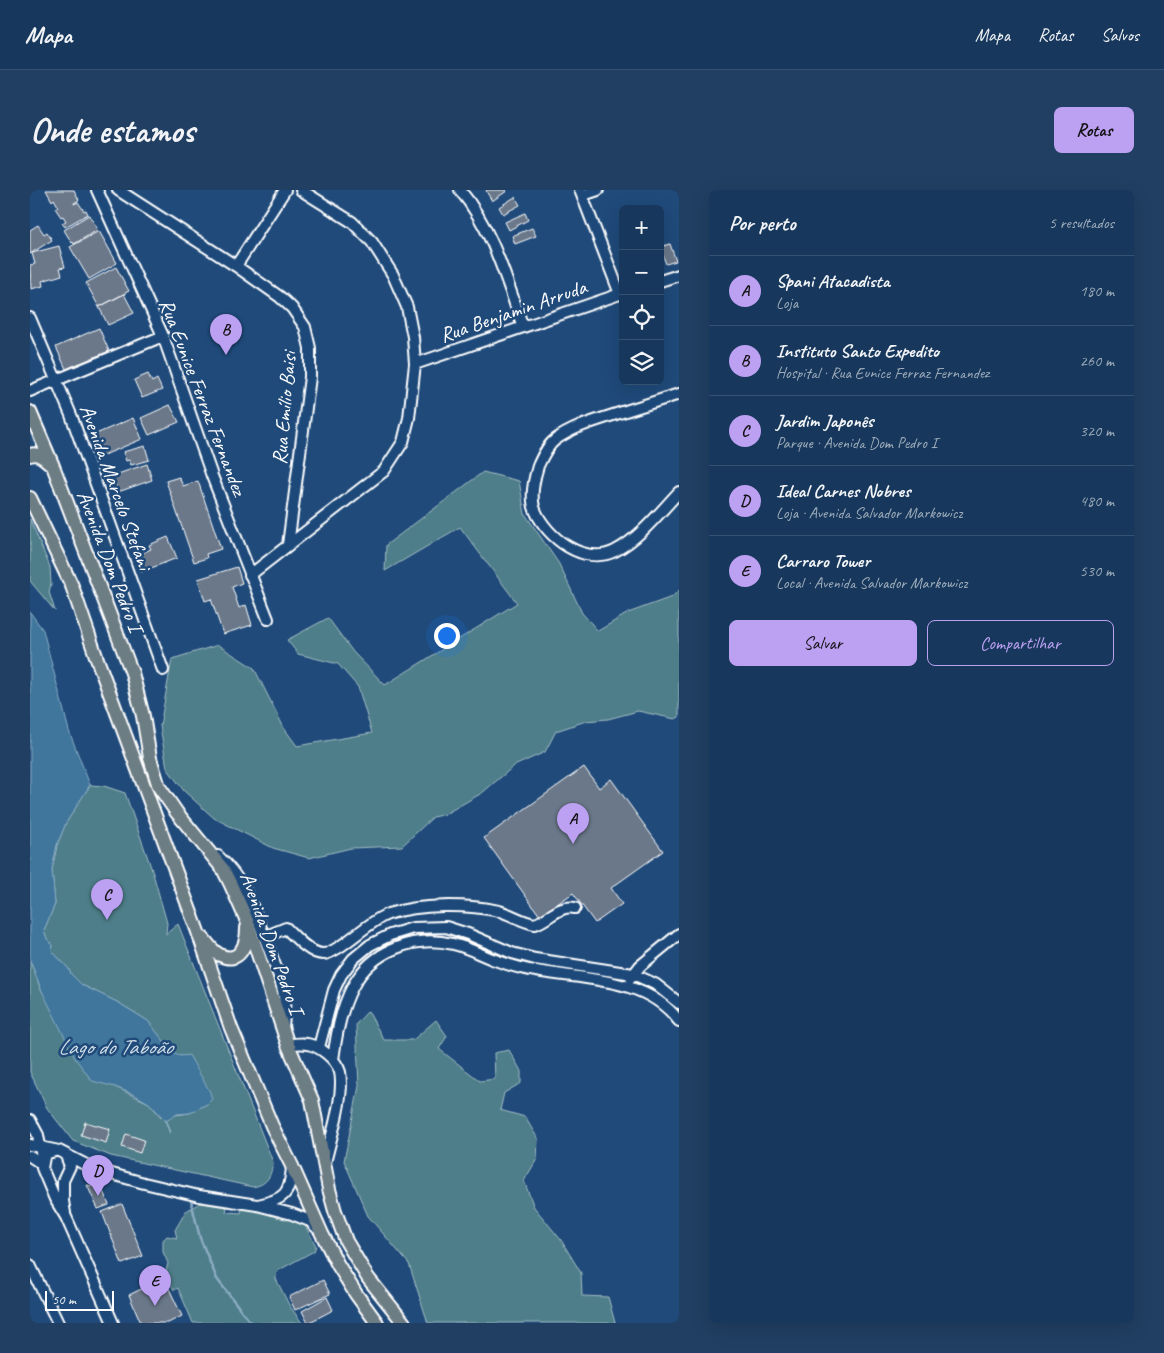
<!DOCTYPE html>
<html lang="pt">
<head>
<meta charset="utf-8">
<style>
	body { margin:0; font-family:Caveat,sans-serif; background:#203f62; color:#f1f3f6 }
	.controls { position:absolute; right:15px; top:15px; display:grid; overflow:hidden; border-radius:8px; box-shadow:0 5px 20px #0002 }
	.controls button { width:45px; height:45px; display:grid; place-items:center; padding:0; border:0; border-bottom:1px solid #365272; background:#17385c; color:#f1f3f6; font:25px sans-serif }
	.scale { position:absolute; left:15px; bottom:12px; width:69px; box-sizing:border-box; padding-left:5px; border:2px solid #fff; border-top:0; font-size:14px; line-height:18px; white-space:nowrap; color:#fff; -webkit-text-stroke:4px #1f4a7a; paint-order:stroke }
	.you { position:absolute; left:416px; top:445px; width:18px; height:18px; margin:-12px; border:4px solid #fff; border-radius:50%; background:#1a73e8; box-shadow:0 0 0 8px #1a73e833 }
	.badge { display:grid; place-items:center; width:32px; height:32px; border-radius:50%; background:#bca0f2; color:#111; font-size:16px; font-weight:700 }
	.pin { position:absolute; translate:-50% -41px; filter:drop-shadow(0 1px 2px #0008) }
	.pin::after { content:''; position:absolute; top:26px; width:18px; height:15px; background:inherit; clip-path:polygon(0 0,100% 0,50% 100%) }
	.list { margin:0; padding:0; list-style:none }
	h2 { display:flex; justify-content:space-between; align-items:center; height:65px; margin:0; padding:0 20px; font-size:21px }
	h2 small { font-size:16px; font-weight:400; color:#9eacbb }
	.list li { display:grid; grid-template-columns:32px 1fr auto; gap:15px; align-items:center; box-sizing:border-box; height:70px; padding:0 20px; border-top:1px solid #365272 }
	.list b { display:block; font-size:19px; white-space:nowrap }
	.list p { margin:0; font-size:16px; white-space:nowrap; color:#9eacbb }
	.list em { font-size:16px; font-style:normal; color:#9eacbb }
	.actions { display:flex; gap:10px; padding:15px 20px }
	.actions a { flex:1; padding:11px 0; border:1px solid #bca0f2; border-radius:8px; text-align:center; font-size:18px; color:#bca0f2 }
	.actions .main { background:#bca0f2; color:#111 }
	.icon { flex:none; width:28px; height:28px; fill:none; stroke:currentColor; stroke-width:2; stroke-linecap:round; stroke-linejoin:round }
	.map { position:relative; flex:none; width:649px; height:1133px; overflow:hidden; border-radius:8px }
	header { display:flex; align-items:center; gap:30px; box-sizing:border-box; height:70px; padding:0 25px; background:#17385c; border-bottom:1px solid #365272 }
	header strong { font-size:24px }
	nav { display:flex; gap:28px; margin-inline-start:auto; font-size:18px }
	.intro { display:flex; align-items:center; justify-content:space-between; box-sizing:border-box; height:120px; padding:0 30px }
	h1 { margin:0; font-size:35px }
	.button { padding:12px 22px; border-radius:8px; background:#bca0f2; color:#111; font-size:18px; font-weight:700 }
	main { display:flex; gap:30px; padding:0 30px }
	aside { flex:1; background:#17385c; border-radius:8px; box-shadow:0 5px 20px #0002 }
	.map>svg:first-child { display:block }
</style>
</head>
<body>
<header>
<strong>Mapa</strong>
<nav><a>Mapa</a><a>Rotas</a><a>Salvos</a></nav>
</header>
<div class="intro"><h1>Onde estamos</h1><a class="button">Rotas</a></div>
<main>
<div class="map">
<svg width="649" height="1133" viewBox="0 0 649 1133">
	<rect width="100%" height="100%" fill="#1f4a7a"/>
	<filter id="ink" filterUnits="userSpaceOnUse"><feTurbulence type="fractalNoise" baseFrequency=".02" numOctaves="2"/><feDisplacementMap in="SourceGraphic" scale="10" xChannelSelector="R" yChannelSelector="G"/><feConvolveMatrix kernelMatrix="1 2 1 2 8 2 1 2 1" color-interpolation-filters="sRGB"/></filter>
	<g filter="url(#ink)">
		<path fill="#4d7e89" stroke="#a6bec4" d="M453 282 489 291 495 324 529 374 552 423 568 441 598 423 642 407 649 400V527L645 529 608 521 578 529 556 531 526 541 515 562 484 576 452 603 415 624 403 627 372 656 321 658 279 668 243 658 184 628 154 601 137 578 130 536 142 469 188 455 224 478 254 538 267 556 342 543 328 497 308 474 268 464 257 450 298 428 323 462 355 495 487 413 430 337 355 381 356 355Z
			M0 329 20 377 21 394 19 402 25 421 0 391Z
			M60 595 74 596 95 603 122 680 137 733 136 744 148 734 243 972C241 986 238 994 223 997L81 966 43 951 17 918 0 882V770L11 800 85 897 119 913 131 927 160 923 177 914 151 866 144 864 118 831 89 813 52 795 41 784 38 778 22 761 23 755 17 749 14 740 25 714 22 680 27 655 36 633Z
			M338 821 354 850H383L406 830 417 846 409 859 450 891 465 889 464 863 479 860 491 881V893L474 903 470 920 495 927 508 949 507 969 494 991 504 1017 531 1050 551 1083 552 1106 578 1107 585 1133H398L379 1074 338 1026 314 971 329 896 326 834Z
			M170 1013 197 1017 196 1022 211 1023 212 1018 254 1023 271 1028 286 1056 284 1061 249 1080 246 1084V1089L259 1115 272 1133H163L148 1098 144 1100 135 1085 138 1073 133 1062V1050L137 1046 147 1048 145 1040 156 1021Z"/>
		<path fill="#3f769c" stroke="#8cadc4" d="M0 422 13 440 39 541 60 595 36 633 27 655 22 680 25 714 14 740 17 749 23 755 22 761 38 778 41 784 52 795 89 813 118 831 144 864 151 866 159 865 180 902 182 909 177 914 160 923 147 924 136 931 119 913 105 905 85 897 62 891 45 868 11 799 0 770Z"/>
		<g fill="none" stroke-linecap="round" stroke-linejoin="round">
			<path stroke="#8cadc4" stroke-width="2.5" d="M136 931 140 942
				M161 1011 170 1048 187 1089 221 1133"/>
		</g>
		<path fill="#6b788a" stroke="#fff" d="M16 0H44L49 10 44 13V14L48 12 54 21 56 20 58 24 35 37 32 33 36 31 33 26 31 27 25 18 28 16 24 9 22 11Z
			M457 0H476L477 1 462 11 456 1Z
			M485 7 490 15 473 24 469 17Z
			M495 23 498 30 479 40 475 32Z
			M59 25 67 38 66 41 44 54 43 52 42 53 34 40Z
			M8 35 14 44 17 42 22 50 0 64V40Z
			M502 38 506 46 485 54 482 46Z
			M69 41 87 73 59 89 40 57Z
			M640 54 646 71 636 74 630 57Z
			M29 56 35 77 30 78 32 85 12 91 13 96 1 99 0 75 5 74 2 63Z
			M86 77 99 101 69 117 56 93Z
			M94 104 104 123 78 135 69 117Z
			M69 138 79 161 36 179 26 157Z
			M118 184 122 192 127 189 132 200 112 208 104 190Z
			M140 215 149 232 119 245 111 228Z
			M103 228 112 249 74 265H66L60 262V253L66 244Z
			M115 256 119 270 101 275 99 270 96 271 93 262Z
			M117 274 122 290 88 302 82 286Z
			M149 287 153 296 168 291 191 359 176 364 177 368 164 372 136 291Z
			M138 347 147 368 111 382 105 366 121 359 119 355Z
			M207 377 212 393 202 397 209 418 216 415 222 435 193 444 181 409 175 411 168 389Z
			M554 577 569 598 581 589 633 661 581 698 592 714 565 733 543 703 510 726 454 648Z
			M55 932 80 939 76 953 51 945Z
			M96 944 114 950 110 963 92 957Z
			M57 995 71 997 79 1015 68 1019Z
			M92 1014 113 1066 92 1074 72 1022Z
			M134 1088 152 1126 138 1133H111L99 1105Z
			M293 1090 300 1104 265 1120 259 1107Z
			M297 1107 303 1120 278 1133 272 1121Z"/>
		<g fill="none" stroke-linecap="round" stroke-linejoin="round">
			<defs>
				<path id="minor" d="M67 0 133 146 182 286 238 429
					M88 0 206 76 250 107 262 118 275 137 280 158V187L258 355
					M430 0C463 40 476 89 493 137
					M550 0 590 104
					M553 5 568 0
					M206 76 255 0
					M630 91 649 85
					M0 128 41 225 133 480
					M385 174 593 103
					M0 201 133 146
					M649 204C625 212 601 219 577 227 558 233 540 239 525 250 517 256 512 267 508 276 504 289 500 307 505 320 517 348 554 376 585 361 610 348 630 322 649 302
					M220 385 354 281 373 252 379 228 385 174 383 147 377 117 363 85 342 52 322 32 271 0
					M188 666C217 693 225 723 239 759 244 774 252 790 254 806 255 817 254 827 253 837
					M234 747 256 738C265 747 280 764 293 764 308 764 338 731 358 724 390 714 436 714 469 721 481 724 492 732 505 734 520 729 528 715 545 718
					M601 788 610 776 649 744
					M258 855C274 852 284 853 297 864 303 869 308 875 310 882 315 905 300 950 295 973
					M289 857 304 800 311 785 323 769 340 755 360 745 383 738 416 737 438 744 482 763 505 769 603 784 625 794 649 813
					M303 870C306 845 311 818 323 796 342 760 385 745 423 754 437 757 449 764 462 769 476 774 491 779 506 781 556 790 616 787 649 831
					M0 930 8 945 11 962
					M0 955 29 961 64 979 114 993 169 1006 227 1015 262 1024 280 1031 288 1039
					M25 961 18 963 14 967 12 978 25 1009 36 1027 83 1133
					M0 966 12 974
					M228 1015C255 1009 260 1004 262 977
					M35 1023 33 1011V991L40 976 36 966
					M0 1075 28 1133"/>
				<path id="major" d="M0 222 23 276 102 483 113 526 120 568 129 597 147 623 193 679 201 695 217 731 258 855 282 910 299 999 305 1021 316 1051 338 1088 374 1133
					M0 265C9 262 15 269 21 274
					M0 308 42 396 67 469 168 742 201 838 242 936 262 976 292 1044 308 1075 326 1104 347 1133
					M173 748C178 754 183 762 190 765 210 775 217 754 217 738"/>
			</defs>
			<use href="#minor" stroke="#fff" stroke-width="14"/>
			<use href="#major" stroke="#fff" stroke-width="16"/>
			<use href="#minor" stroke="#1f4a7a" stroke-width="10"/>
			<use href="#major" stroke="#6d7d84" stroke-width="12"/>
		</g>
	</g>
	<g text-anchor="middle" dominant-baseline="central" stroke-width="5" stroke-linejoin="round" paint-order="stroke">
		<g font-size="21" fill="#fff" stroke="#1f4a7a">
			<text transform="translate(483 121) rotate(-19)">Rua Benjamin Arruda</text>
			<text transform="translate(173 207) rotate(69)">Rua Eunice Ferraz Fernandez</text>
			<text transform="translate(254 218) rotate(-85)">Rua Emílio Baisi</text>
			<text transform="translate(86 297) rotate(70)">Avenida Marcelo Stefani</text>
			<text transform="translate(80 371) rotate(69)">Avenida Dom Pedro I</text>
			<text transform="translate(242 753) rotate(70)">Avenida Dom Pedro I</text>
		</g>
		<g font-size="22" font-style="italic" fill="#cfdde6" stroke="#1f4a7a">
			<text x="85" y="857">Lago do Taboão</text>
		</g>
	</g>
</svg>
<div class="controls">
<button>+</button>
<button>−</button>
<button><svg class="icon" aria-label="locate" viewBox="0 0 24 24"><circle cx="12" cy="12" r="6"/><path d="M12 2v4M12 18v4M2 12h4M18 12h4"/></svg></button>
<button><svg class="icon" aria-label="layers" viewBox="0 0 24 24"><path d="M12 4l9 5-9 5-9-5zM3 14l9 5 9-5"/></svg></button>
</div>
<div class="scale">50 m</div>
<div class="you"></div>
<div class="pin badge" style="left:543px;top:654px">A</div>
<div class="pin badge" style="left:196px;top:165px">B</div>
<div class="pin badge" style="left:77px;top:730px">C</div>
<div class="pin badge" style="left:68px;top:1006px">D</div>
<div class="pin badge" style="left:125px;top:1116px">E</div>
</div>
<aside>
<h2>Por perto<small>5 resultados</small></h2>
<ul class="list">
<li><span class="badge">A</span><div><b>Spani Atacadista</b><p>Loja</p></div><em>180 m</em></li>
<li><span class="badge">B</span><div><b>Instituto Santo Expedito</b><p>Hospital · Rua Eunice Ferraz Fernandez</p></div><em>260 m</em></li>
<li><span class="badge">C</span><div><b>Jardim Japonês</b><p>Parque · Avenida Dom Pedro I</p></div><em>320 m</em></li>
<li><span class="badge">D</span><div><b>Ideal Carnes Nobres</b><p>Loja · Avenida Salvador Markowicz</p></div><em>480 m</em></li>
<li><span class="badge">E</span><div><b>Carraro Tower</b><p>Local · Avenida Salvador Markowicz</p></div><em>530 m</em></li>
</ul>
<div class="actions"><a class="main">Salvar</a><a>Compartilhar</a></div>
</aside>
</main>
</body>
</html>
